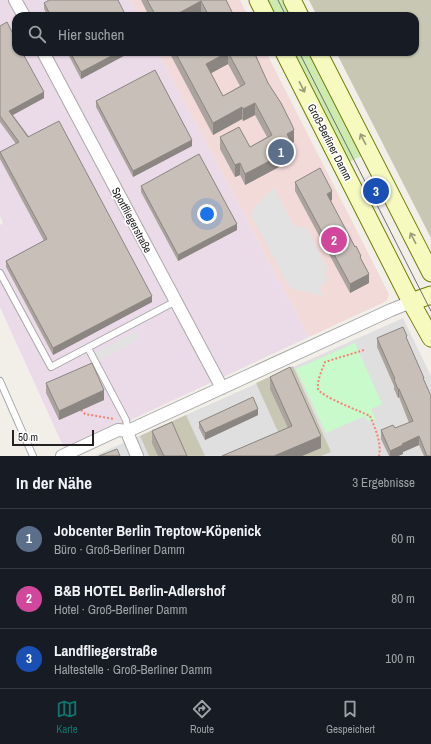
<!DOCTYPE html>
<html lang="de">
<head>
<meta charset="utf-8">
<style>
	body { margin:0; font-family:"Archivo Narrow",sans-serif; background:#20242c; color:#f1f3f6 }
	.scale { position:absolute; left:12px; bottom:10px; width:82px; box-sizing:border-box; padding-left:4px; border:2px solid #222; border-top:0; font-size:11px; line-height:14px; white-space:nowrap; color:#222; -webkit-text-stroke:3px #fff; paint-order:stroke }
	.you { position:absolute; left:207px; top:214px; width:14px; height:14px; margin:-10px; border:3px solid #fff; border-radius:50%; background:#1a73e8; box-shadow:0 0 0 6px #1a73e833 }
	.badge { display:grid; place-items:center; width:26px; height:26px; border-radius:50%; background:#0f766e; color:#fff; font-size:13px; font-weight:700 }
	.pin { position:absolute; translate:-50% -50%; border:2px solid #fff; box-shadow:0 1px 4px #0006 }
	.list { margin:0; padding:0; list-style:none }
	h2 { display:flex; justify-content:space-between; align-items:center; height:52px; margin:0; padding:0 16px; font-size:17px }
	h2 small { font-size:13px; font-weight:400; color:#9ea1a6 }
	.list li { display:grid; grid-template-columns:26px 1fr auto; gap:12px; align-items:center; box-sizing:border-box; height:60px; padding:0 16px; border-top:1px solid #363941 }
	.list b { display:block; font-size:15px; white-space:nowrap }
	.list p { margin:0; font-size:13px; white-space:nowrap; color:#9ea1a6 }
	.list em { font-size:13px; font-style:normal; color:#9ea1a6 }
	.icon { flex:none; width:22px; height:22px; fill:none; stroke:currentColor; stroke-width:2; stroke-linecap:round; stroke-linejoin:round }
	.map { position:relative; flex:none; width:431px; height:456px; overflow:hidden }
	.search { position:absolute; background:#171b24; box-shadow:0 1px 3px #0004; left:12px; right:12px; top:12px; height:44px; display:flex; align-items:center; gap:10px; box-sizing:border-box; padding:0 14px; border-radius:12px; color:#9ea1a6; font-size:15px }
	.sheet { height:232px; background:#171b24 }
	nav { display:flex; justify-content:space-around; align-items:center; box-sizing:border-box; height:56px; border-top:1px solid #363941; background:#171b24; font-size:11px; color:#9ea1a6 }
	nav a { display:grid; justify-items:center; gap:2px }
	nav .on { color:#0f766e }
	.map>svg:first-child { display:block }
</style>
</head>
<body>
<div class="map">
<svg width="431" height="456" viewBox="0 0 431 456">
	<rect width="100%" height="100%" fill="#f2efe9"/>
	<path fill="#e0dfdf" d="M403 318 431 376V456H94Z"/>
	<path fill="#f2dad9" d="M130 0H240L248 16H139Z
		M158 52H266L389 294 387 301 309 337Z"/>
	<path fill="#ebdbe8" d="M0 0H130L139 16H16V52H158L309 337 120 425 64 448 0 307V225L3 223 0 216Z"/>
	<path fill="#c7c7b4" d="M309 0H431V238L336 52H415V16H317Z
		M293 366 331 452 321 456H237L279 434 256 383Z
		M186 415 205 456H149L140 436Z"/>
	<path fill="#cdebb0" d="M264 0H286L294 16H272Z
		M291 52H313L365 154 347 163Z"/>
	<path fill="#c8facc" d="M355 343 382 404 371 409 376 419 368 422 365 416 326 433 296 369Z"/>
	<path fill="#e2e2e2" d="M274 188 294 226 307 228 328 270 324 272 328 280 320 288 323 296 290 288 251 215 254 208 260 201Z
		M136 331 140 339 99 361 95 353Z"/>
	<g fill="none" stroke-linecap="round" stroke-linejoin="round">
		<defs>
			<path id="service" d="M0 273 51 367 176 301
				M88 348 126 420 128 431
				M0 381 33 456"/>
			<path id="minor" d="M15 0 24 16
				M43 52 222 388
				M128 431 129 437 137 456
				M62 456 118 430 128 431 391 310 411 302"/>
			<path id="secondary" d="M258 0 266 16
				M292 0 300 16
				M284 52 411 302 431 338
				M318 52 431 273
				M411 302 431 295"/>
		</defs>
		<use href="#service" stroke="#a9a9a9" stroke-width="8"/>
		<use href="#minor" stroke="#a9a9a9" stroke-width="14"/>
		<use href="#secondary" stroke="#707d05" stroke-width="19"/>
		<path stroke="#fa8072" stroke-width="2" stroke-dasharray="2 2" stroke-linecap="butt" d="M364 350 325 362C322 370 317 380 318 389 320 396 362 412 370 416 375 428 382 443 379 456
			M81 410 85 414 114 419"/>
		<use href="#service" stroke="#fff" stroke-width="6"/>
		<use href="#minor" stroke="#fff" stroke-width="12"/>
		<use href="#secondary" stroke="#f7fabf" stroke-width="17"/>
		<path stroke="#707070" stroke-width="1" d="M278 0 286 16
			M299 52 431 311"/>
	</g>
	<path fill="#aba49e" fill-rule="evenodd" d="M141 0H226L234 16H203L201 13 195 16H149Z
		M44 3 126 16H48L44 9Z
		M0 26 44 98 13 115 152 302 53 355 6 267V261L44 241 0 159V152L16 144 0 122Z
		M67 52H131L81 79Z
		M169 52H254L294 142 291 143 294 159 245 185 240 175 235 177 220 149V137L250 147 267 137 255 115 243 121 242 119 213 135ZM228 64 240 86 223 96 211 73Z
		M96 101 192 146 133 177 96 107Z
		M295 182 332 200 330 201 361 260 369 283 350 293 295 191Z
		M141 186 237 230 178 261 141 192Z
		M377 338 407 340 424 380 431 456H424L419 445 403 452V454L398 456H389L381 439V430L395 428 409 423 399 397 398 398 394 389V386L377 347Z
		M270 377 321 448 302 456H222L288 428 270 389Z
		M46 383 104 400 59 420 46 393Z
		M258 415 205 440 199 428V422Z
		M152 431 187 456H158L152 443Z"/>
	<path fill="#8b8681" d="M201 1V13L195 16H179V13Z
		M119 52H131L81 79V72Z
		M228 52V64L206 76V64Z
		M44 92V98L9 117V111Z
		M255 103V115L243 121V109Z
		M242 107V119L213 135V123Z
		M294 130V142L287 146V134Z
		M192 140V146L133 177V171Z
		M294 148V159L245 185V174Z
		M240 163V175L235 177V165Z
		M332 191V200L327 203V194Z
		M237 224V230L178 261V255Z
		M369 274V283L350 293V284Z
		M152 296V302L53 355V348Z
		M398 389H399V397L398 398Z
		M104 390V400L59 420V411Z
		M258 409V415L205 440V433Z
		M321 436V448L302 456H274Z
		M419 436V445L403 452V454L398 456H390V451L402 444Z"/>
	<path fill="#c7bfb8" stroke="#8b8681" d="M49 0H118L126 16H51L44 3Z
		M147 0H226L234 16H209L201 1 179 13 180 16H156Z
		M7 22 16 40V52H22L44 92 9 111 28 137 59 121 152 296 53 348 6 261 47 239 0 152 19 142 0 116V26Z
		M70 52H119L81 72Z
		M175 52H228L206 64 223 96 245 84 228 52H254L268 83 281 103 292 125 294 130 287 134 294 148 245 174 240 163 235 165 220 137 239 127 250 147 272 135 255 103 243 109 242 107 213 123Z
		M155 70 192 140 133 171 96 101Z
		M199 154 237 224 178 255 141 186Z
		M320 168 332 191 327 194 355 247 356 246 361 256 360 257 369 274 350 284 295 182Z
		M403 327 407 336 406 337 424 378H423L431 396V456H427L419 436 402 444 403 445 390 451 381 430 393 425 395 428 413 421 399 389H398L394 380 395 379 377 338Z
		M92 363 104 390 59 411 46 383Z
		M290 367 321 436 274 456H222L292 426 270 377Z
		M253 397 258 409 205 433 199 422Z
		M172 422 187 456H164L152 431Z
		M117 449 120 456H99Z"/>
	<defs><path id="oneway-shaft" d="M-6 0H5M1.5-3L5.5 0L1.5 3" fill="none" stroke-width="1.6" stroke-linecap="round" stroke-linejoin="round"/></defs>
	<g stroke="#979978">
		<use href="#oneway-shaft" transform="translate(302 87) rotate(63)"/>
		<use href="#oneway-shaft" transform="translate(363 139) rotate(-117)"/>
		<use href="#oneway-shaft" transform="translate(413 238) rotate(-117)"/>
	</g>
	<g text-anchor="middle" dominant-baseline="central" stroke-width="3.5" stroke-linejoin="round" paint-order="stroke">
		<g font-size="11" fill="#222" stroke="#fff">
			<text transform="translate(330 142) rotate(63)">Groß-Berliner Damm</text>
			<text transform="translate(132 220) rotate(62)">Sportfliegerstraße</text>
		</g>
	</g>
</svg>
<div class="scale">50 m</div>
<div class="you"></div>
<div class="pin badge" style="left:281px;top:152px;background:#5c6f8a">1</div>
<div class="pin badge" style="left:334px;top:240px;background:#d1479c">2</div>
<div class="pin badge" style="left:376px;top:191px;background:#1a4fb4">3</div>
<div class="search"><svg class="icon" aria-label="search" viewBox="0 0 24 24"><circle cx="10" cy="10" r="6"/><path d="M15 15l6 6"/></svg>Hier suchen</div>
</div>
<section class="sheet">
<h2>In der Nähe<small>3 Ergebnisse</small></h2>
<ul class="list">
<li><span class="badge" style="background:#5c6f8a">1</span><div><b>Jobcenter Berlin Treptow-Köpenick</b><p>Büro · Groß-Berliner Damm</p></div><em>60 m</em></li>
<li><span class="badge" style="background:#d1479c">2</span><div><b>B&amp;B HOTEL Berlin-Adlershof</b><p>Hotel · Groß-Berliner Damm</p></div><em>80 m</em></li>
<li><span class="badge" style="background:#1a4fb4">3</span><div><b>Landfliegerstraße</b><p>Haltestelle · Groß-Berliner Damm</p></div><em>100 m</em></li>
</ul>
</section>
<nav>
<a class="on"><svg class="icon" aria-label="map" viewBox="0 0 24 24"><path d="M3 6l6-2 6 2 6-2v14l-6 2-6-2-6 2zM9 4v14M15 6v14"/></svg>Karte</a>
<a><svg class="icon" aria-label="directions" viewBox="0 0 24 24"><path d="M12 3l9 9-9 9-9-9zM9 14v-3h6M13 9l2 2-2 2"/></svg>Route</a>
<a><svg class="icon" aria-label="saved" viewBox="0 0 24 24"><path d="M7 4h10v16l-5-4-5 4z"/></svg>Gespeichert</a>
</nav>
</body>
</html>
